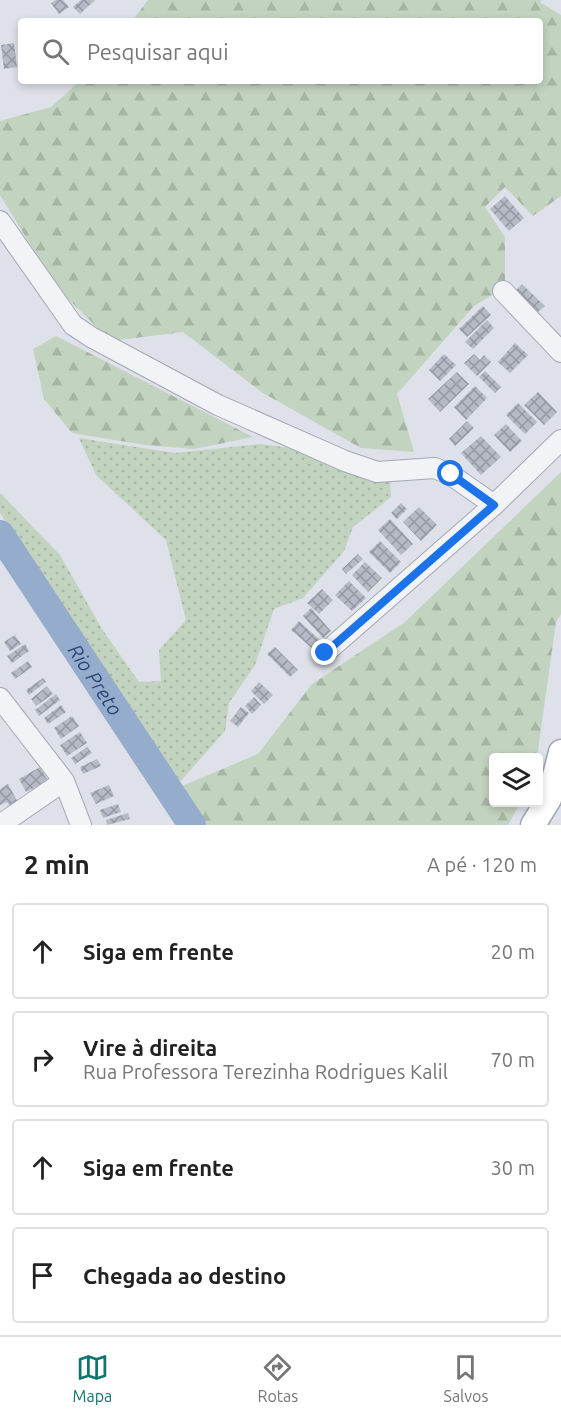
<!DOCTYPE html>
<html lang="pt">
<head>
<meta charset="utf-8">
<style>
	body { margin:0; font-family:Ubuntu,sans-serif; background:#f2f2f2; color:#222 }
	.controls { position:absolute; right:18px; bottom:18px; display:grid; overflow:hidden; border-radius:6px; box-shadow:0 3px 9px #0003 }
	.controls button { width:54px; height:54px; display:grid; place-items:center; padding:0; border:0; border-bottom:2px solid #e0e0e0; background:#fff; color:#222; font:30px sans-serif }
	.stop { position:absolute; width:18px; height:18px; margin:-14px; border:4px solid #1a73e8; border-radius:50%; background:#fff }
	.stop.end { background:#1a73e8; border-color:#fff; box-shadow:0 2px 6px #0008 }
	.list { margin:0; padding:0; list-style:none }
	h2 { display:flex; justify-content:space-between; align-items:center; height:78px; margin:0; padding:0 24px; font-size:26px }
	h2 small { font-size:20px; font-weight:400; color:#767676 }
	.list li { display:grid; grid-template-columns:39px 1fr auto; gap:18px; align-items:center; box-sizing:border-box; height:96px; margin:0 12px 12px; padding:0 12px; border:2px solid #e0e0e0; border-radius:6px }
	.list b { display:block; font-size:22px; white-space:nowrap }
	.list p { margin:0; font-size:20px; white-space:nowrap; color:#767676 }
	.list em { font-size:20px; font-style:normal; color:#767676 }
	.icon { flex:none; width:33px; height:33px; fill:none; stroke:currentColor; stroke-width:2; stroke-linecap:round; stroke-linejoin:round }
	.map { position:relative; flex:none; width:561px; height:825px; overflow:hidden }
	.search { position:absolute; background:#fff; box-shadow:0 3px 9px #0003; left:18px; right:18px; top:18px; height:66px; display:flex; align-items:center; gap:15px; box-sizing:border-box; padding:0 21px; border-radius:6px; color:#767676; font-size:22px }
	.sheet { height:510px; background:#fff }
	nav { display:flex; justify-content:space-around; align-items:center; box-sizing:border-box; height:84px; border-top:2px solid #e0e0e0; background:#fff; font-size:16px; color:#767676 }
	nav a { display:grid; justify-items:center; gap:3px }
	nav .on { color:#0f766e }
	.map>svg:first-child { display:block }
</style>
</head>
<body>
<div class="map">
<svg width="561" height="825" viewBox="0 0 561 825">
	<defs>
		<pattern id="grass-dots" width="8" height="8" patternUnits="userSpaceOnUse" patternTransform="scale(1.5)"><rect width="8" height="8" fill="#c2d3bf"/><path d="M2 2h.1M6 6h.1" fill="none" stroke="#a7b5a5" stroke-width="1.8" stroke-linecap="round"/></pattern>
		<pattern id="forest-firs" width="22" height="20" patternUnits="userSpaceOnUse" patternTransform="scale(1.5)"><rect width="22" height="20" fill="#c2d3bf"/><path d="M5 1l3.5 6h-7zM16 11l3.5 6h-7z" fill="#a7b5a5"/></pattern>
		<pattern id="building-cross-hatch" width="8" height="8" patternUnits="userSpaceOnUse" patternTransform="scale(1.5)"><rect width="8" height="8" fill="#b5bac6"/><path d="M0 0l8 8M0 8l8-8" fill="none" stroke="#9398a2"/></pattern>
	</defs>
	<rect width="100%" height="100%" fill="#dee1e9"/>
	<path fill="url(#grass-dots)" d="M79 438 175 453 260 444 305 450 390 480 391 497 353 527 344 551 303 598 274 609 255 665 229 703 225 731 180 782 0 513V493L60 555 102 629 139 682 161 681 159 650 186 620 166 540 96 475Z"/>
	<path fill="url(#forest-firs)" d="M148 0H542L540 2 561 15V196L533 216 505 187 485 207 505 237V287L474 306 397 394 414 452 361 448 263 393 183 332 111 341 57 288 0 195V121L51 107 80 81H540V21H132Z
		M56 336 253 437 194 449 145 445 72 433 44 399 33 349Z
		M561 472V614L556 622 537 757 494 758V802L520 803 508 825H204L191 808 182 786 258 754 312 684 405 622Z"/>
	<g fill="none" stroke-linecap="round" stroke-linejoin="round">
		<path stroke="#96accc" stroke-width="28" id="s1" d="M0 534 192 825"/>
	</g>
	<path fill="url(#building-cross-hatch)" d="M56 0H63L69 7 59 14 51 3Z
		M81 0H95L80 14 73 7Z
		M14 43 17 67 4 69 1 45Z
		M505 196 524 218 509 231 490 209Z
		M522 284 545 306 538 312 516 290Z
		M483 306 491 315 467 337 459 329Z
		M487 320 494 328 473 349 465 342Z
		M515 343 528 355 510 373 498 362Z
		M444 354 456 365 440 381 429 370Z
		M474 354 480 360 484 355 491 362 477 376 464 363Z
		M485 371 501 387 495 393 479 377Z
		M457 372 469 384 440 412 428 399Z
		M475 386 487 398 466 420 454 407Z
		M538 392 557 412 544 425 524 405Z
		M518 403 537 422 525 434 506 415Z
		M467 421 474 428 455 446 449 439Z
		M506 424 522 441 510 452 494 435Z
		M481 436 501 457 481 475 461 453Z
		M401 503 407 509 397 519 391 513Z
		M419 507 437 525 421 541 403 522Z
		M390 519 413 544 401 555 378 530Z
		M380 541 401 562 390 573 369 552Z
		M358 554 363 559 346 574 342 569Z
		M365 562 382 578 368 592 352 575Z
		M349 581 366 598 352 611 335 595Z
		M322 589 333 600 319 614 307 603Z
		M311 608 331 631 323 638 303 616Z
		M299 621 322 642 314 650 291 630Z
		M15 635 21 644 10 651 4 642Z
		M25 644 29 651 12 663 7 656Z
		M275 647 298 670 290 677 267 654Z
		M28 661 32 667 15 679 11 673Z
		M43 678 46 682 29 695 26 690Z
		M259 682 273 695 264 704 251 691Z
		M47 686 53 694 36 706 31 699Z
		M56 694 60 700 39 716 35 710Z
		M254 697 261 705 252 714 245 706Z
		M61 705 66 712 48 724 44 718Z
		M241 707 249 713 238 727 230 721Z
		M72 716 79 726 61 739 54 728Z
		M80 732 87 743 67 756 60 745Z
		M87 747 92 753 75 764 71 758Z
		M97 759 101 766 83 774 80 767Z
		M40 767 48 781 26 792 19 779Z
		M8 784 19 804 11 809 7 802 0 805V789Z
		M109 785 114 796 96 804 90 793Z
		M118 804 121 812 103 818 100 810Z
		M128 813 130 819 107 825 106 820Z"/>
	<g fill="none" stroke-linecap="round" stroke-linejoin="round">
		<defs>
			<path id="minor" d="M0 221 73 325 91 337 218 405 345 461 377 472 435 468 451 475 494 505
				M503 291 561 352
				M325 653 494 505 561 440
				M0 698 64 781 81 825
				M0 825 64 781"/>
			<path id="major" d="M533 825 549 799 561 752"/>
		</defs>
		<use href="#minor" stroke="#a3a8b3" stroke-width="22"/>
		<use href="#major" stroke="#9da4b5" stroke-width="27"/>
		<use href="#minor" stroke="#f1f3f7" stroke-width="20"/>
		<use href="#major" stroke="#fff" stroke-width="24"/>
	</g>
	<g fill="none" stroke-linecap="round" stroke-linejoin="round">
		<path stroke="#1a73e8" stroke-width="8" d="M325 653 494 505 451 474"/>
	</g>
	<g text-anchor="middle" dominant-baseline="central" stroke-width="4.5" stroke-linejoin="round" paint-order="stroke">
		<g font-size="20" font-style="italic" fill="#2d4877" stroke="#eef0f6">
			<text stroke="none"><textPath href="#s1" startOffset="174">Rio Preto</textPath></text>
		</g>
	</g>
</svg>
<div class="controls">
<button><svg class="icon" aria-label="layers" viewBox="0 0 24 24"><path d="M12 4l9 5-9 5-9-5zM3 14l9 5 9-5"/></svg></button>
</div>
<div class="stop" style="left:451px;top:474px"></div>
<div class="stop end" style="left:325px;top:653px"></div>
<div class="search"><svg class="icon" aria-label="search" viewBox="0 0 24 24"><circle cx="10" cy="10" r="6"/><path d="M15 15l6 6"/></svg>Pesquisar aqui</div>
</div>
<section class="sheet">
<h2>2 min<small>A pé · 120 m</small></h2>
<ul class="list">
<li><svg class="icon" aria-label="ahead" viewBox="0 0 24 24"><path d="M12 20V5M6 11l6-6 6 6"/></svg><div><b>Siga em frente</b></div><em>20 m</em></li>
<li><svg class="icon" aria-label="right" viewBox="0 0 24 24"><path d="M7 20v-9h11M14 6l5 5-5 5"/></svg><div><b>Vire à direita</b><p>Rua Professora Terezinha Rodrigues Kalil</p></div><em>70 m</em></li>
<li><svg class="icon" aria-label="ahead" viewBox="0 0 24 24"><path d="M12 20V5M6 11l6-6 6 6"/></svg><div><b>Siga em frente</b></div><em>30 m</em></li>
<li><svg class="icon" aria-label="arrive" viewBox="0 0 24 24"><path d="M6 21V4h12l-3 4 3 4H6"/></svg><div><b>Chegada ao destino</b></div></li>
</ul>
</section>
<nav>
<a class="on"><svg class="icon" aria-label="map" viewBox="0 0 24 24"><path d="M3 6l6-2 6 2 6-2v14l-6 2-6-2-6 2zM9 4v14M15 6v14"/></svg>Mapa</a>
<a><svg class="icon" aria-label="directions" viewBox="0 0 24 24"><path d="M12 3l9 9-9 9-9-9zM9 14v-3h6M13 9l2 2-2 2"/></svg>Rotas</a>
<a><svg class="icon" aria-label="saved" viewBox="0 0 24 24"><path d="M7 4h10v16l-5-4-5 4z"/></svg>Salvos</a>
</nav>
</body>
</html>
